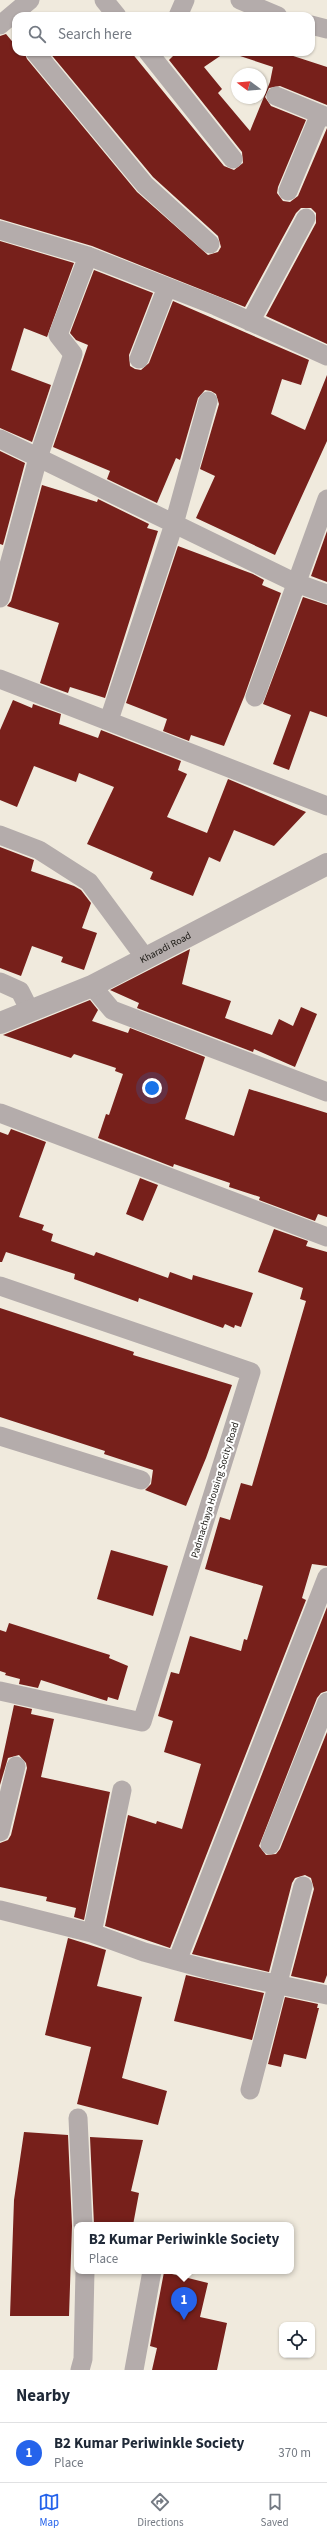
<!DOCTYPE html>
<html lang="en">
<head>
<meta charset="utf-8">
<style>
	body { margin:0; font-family:"Source Sans 3",sans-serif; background:#f2f2f3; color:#1f2937 }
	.controls { position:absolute; right:12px; bottom:12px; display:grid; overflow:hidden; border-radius:8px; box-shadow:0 1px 3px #0004 }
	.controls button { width:36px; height:36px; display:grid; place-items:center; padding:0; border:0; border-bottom:1px solid #e0e1e3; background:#fff; color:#1f2937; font:20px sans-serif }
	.compass { position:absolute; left:231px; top:68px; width:36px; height:36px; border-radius:50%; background:#fff; box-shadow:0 1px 3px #0004; rotate:286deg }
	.you { position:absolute; left:152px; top:1088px; width:14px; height:14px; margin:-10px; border:3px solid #fff; border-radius:50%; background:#1a73e8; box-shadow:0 0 0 6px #1a73e833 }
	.badge { display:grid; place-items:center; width:26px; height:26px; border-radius:50%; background:#2563eb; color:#fff; font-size:13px; font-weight:700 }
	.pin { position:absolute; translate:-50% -33px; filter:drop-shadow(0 1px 2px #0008) }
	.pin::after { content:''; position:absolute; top:21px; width:14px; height:12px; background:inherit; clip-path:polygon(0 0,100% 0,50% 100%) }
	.popup { position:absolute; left:74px; top:2222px; width:220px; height:52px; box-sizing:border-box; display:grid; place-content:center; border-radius:8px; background:#fff; filter:drop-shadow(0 1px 3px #0005); font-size:13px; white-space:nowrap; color:#747a83 }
	.popup b { font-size:15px; color:#1f2937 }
	.popup::after { content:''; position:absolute; left:50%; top:100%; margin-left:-8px; border:8px solid transparent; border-top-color:#fff }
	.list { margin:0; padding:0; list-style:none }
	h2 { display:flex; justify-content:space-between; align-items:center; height:52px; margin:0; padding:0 16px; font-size:17px }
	h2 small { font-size:13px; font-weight:400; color:#747a83 }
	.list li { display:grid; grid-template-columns:26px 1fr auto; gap:12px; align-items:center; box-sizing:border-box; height:60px; padding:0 16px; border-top:1px solid #e0e1e3 }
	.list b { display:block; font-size:15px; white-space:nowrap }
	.list p { margin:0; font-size:13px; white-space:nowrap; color:#747a83 }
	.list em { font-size:13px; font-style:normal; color:#747a83 }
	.icon { flex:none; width:22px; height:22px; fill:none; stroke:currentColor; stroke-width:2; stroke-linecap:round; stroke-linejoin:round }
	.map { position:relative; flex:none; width:327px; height:2370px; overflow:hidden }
	.search { position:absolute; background:#fff; box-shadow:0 1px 3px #0004; left:12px; right:12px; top:12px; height:44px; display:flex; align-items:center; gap:10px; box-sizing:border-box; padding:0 14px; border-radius:12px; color:#747a83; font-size:15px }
	.sheet { height:112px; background:#fff }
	nav { display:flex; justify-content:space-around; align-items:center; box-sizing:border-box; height:56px; border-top:1px solid #e0e1e3; background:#fff; font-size:11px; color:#747a83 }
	nav a { display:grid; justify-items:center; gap:2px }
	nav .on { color:#2563eb }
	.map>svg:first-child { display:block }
</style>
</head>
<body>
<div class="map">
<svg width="327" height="2370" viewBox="0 0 327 2370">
	<rect width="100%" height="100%" fill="#f0eadd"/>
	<path fill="#77201b" d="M6 34 16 46V52H24L27 59 137 192 208 255 218 252 221 247 218 236 153 177 49 52H131L224 166 234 170 243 163 242 152 169 60 177 52H226L204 67 222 89 218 93 250 131 270 82 273 67 237 55V52H281L327 67V105L280 86 269 88 265 97 271 106 306 120 278 187 277 193 283 201 290 202 298 196 327 128V344L266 316 316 223V213L311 208H301L296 213 245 307 92 246 0 219V36Z
		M0 241 74 263 47 337 24 328 11 370 51 385 32 442 0 428Z
		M94 270 153 293 129 355 130 366 135 369 141 370 149 363 173 301 309 360 301 385 282 379 271 414 305 430 327 375V441L275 555 196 518 215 476 200 469 219 404 216 394 211 391 205 390 198 398 180 460 176 458 157 503 107 479 110 471 53 447 88 345 76 340 70 333Z
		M0 451 25 463 3 545 0 544Z
		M42 485 97 502 98 499 149 524 147 528 158 531 105 698 70 687 68 693 40 683 59 623 7 606 11 601Z
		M327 531V582L311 576Z
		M178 546 253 574 264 580 262 585 281 593 244 697 224 746 191 735 189 741 163 731 167 719 126 703Z
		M303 597 327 605V717L310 711 289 770 273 764 291 715 263 704Z
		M13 700 32 708 33 704 61 714 59 724 98 738 101 730 181 761 178 770 187 774 167 817 207 833 228 779 306 812 274 846 234 830 220 862 209 857 193 896 150 879 153 872 87 844 114 787 79 773 76 782 34 766 17 807 0 800V730Z
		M0 847 34 860 31 871 74 886 81 890 91 903 82 928 97 933 84 970 61 962 63 957 32 946 21 976 0 968Z
		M190 949 182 984 231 1001 225 1018 272 1035 279 1019 293 1026 301 1007 317 1014 295 1067 254 1049 253 1052 137 1008 139 1003 110 990Z
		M90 1000 98 1010 92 1021 128 1033 130 1028 205 1057 185 1119 234 1136 249 1089 327 1113V1217L318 1214 315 1221 259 1200 260 1197 229 1187 230 1183 174 1164 173 1167 98 1138 106 1114 109 1115 123 1074 115 1071 116 1068 74 1054 71 1058 3 1035Z
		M11 1129 46 1142 19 1217 44 1225 42 1230 53 1234 51 1241 94 1256 96 1252 168 1278 170 1272 192 1280 193 1275 253 1293 241 1327 235 1325 234 1328 225 1324 223 1328 139 1298 138 1302 74 1279 75 1274 6 1252 2 1262H0V1132L8 1135Z
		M140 1178 158 1185 143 1221 126 1214Z
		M274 1229 308 1241 306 1246 327 1252V1566L312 1564 302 1598 306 1600 170 1948 105 1926 128 1815 156 1824 157 1821 182 1829 201 1764 164 1752 173 1721 158 1716 171 1672 179 1674 190 1636 241 1651 244 1639 247 1640 263 1586 205 1569 220 1517 230 1520 241 1483 252 1486 306 1301 300 1299 303 1288 258 1272Z
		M0 1308 134 1352 133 1355 232 1385 206 1458 186 1506 145 1490 151 1484 153 1470 104 1454 105 1451 0 1417Z
		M111 1550 168 1566 153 1616 97 1599Z
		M327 1607V1691L321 1693 317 1698 259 1846 266 1855 276 1854 280 1849 327 1732V1975L324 1983 291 1976 314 1889 311 1878 305 1875 295 1878 292 1883 269 1972 192 1954Z
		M9 1623 110 1655 109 1658 128 1666 118 1700 108 1697 107 1701 41 1680 38 1688 19 1684 20 1679 5 1675 6 1673 0 1671V1630L6 1632Z
		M14 1705 32 1709 31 1714 54 1719 41 1777 110 1792 84 1920 74 1917 76 1908 46 1901 47 1897 0 1887V1843L8 1840 11 1835 27 1768 26 1763 19 1755 8 1758 0 1785V1770Z
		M68 1938 106 1950 97 1986 142 1997 122 2078 167 2091 158 2125 77 2104 91 2047 45 2035Z
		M186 1975 264 1993 252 2040 174 2021Z
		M285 1997 318 2004 317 2008H319L306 2059 284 2054 281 2067 268 2064Z
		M24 2132 68 2135 72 2226 69 2316H10L14 2200Z
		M90 2137 143 2140 131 2191 139 2193 133 2225H94Z
		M164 2272 208 2283 200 2317 227 2323 217 2370H152L157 2348 150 2346Z"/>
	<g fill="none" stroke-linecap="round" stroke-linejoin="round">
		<path stroke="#b4acab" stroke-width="19" d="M104 0 117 16
			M240 0 278 16
			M178 16 185 0
			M0 25 30 0
			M311 25 327 29
			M35 52 145 185 210 244
			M148 52 233 159
			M276 96 327 117
			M288 191 320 114
			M0 230 88 256 216 306 327 356
			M250 322 306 218
			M139 359 167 287
			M0 439 296 583 327 594
			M0 598 38 458 73 354 58 335 88 256
			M0 679 327 806
			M255 697 327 499
			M109 720 174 524 208 401
			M0 835 39 850 89 882 146 959
			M0 982 20 991 30 1011
			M92 986 112 1010 327 1092
			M0 1113 327 1237
			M0 1286 251 1372 142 1722 0 1691
			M0 1436 141 1480
			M0 1832 16 1766
			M270 1845 327 1702
			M0 1910 92 1933 144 1952 214 1971 327 1995
			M92 1933 122 1790
			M177 1961 327 1577
			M250 2090 303 1886
			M78 2118 83 2225
			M80 2370 83 2359 85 2271
			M134 2370 152 2271"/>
		<path stroke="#b4acab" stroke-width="22" id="s1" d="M0 1023 92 986 327 864"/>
	</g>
	<g text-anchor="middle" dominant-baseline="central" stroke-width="4" stroke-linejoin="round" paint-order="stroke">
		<g font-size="10" fill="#1a1813" stroke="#fff">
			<text stroke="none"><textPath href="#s1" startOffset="182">Kharadi Road</textPath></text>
			<text transform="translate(215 1490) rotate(-73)">Padmachaya Housing Socity Road</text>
		</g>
	</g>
</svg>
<div class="controls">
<button><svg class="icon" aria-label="locate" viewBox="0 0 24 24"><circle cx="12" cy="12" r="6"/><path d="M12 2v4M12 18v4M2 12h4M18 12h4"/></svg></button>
</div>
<svg class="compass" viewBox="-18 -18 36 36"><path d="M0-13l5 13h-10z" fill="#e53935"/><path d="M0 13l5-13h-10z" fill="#747a83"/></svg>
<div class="you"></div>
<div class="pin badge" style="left:184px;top:2320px">1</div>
<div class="popup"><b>B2 Kumar Periwinkle Society</b>Place</div>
<div class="search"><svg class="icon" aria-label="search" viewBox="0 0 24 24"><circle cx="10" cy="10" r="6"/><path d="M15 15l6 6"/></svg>Search here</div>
</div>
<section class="sheet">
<h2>Nearby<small></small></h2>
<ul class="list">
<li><span class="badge">1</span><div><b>B2 Kumar Periwinkle Society</b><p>Place</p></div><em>370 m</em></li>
</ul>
</section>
<nav>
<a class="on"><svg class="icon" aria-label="map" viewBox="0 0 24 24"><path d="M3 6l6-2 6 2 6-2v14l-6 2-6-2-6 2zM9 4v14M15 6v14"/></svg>Map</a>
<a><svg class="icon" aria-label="directions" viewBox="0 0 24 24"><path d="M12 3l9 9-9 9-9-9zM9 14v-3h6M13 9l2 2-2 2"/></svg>Directions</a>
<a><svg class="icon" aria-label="saved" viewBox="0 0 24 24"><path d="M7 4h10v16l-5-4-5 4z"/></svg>Saved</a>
</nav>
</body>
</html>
